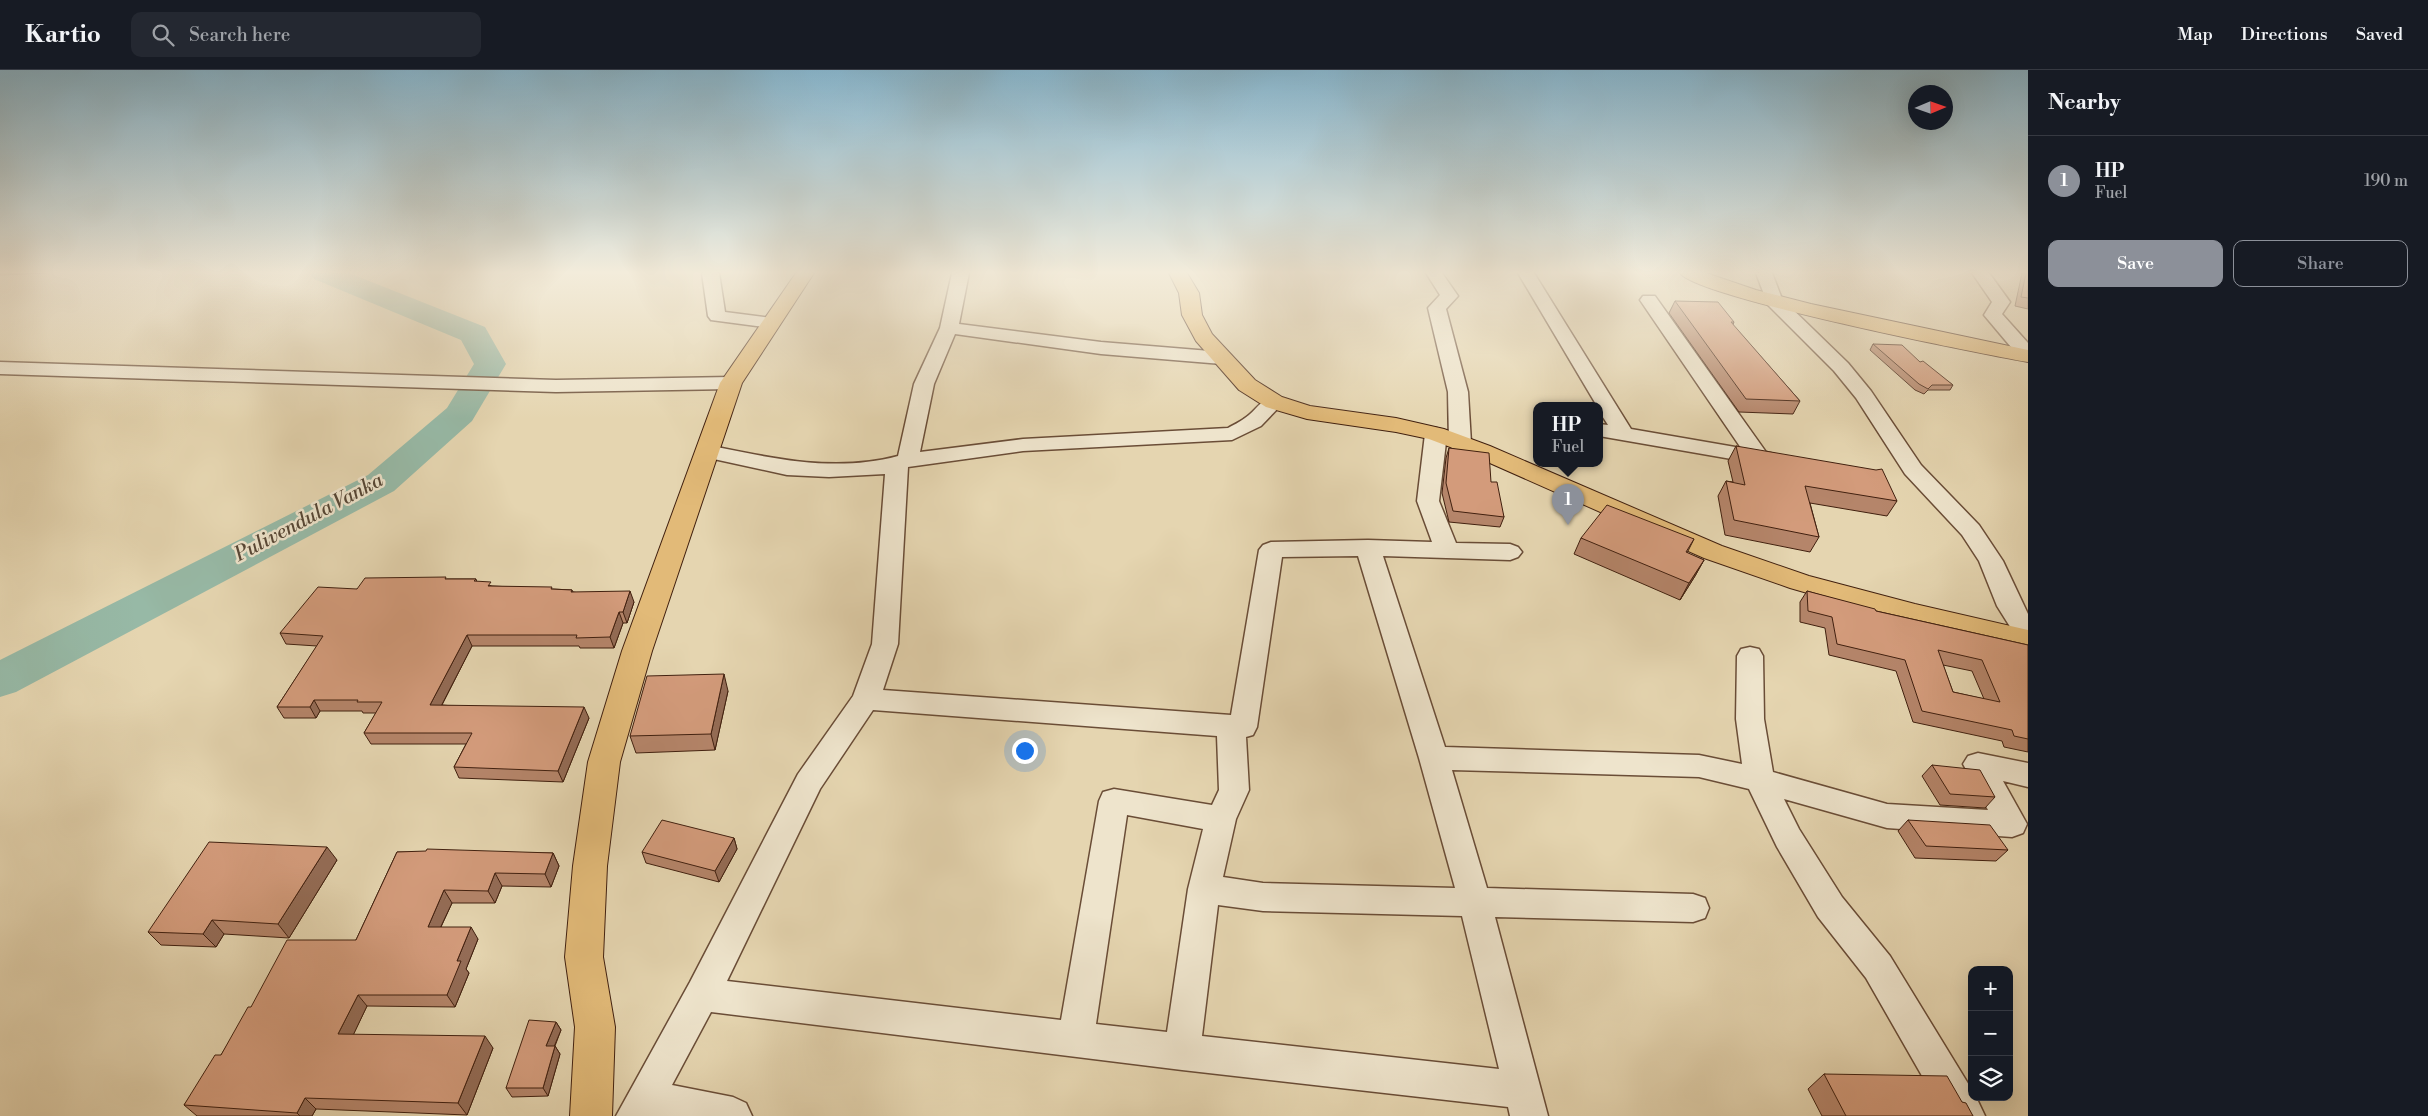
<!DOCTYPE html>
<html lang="en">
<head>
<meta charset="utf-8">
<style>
	body { margin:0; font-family:"Libre Bodoni",serif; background:#242831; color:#f1f3f6 }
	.controls { position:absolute; right:15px; bottom:15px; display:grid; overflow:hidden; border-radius:10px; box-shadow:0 5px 20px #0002 }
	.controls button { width:45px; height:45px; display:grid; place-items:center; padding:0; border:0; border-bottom:1px solid #363941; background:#171b24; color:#f1f3f6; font:25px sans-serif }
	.compass { position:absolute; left:1908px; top:15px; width:45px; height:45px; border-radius:50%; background:#171b24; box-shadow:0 5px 20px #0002; rotate:88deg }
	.you { position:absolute; left:1024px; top:680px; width:18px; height:18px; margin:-12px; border:4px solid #fff; border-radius:50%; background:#1a73e8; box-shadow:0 0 0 8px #1a73e833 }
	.badge { display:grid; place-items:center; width:32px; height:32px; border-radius:50%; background:#8c9099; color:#fff; font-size:16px; font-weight:700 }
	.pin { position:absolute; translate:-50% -41px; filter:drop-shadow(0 1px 2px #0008) }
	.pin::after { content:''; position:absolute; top:26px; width:18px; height:15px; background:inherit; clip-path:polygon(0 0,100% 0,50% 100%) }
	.popup { position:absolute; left:1533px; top:332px; width:70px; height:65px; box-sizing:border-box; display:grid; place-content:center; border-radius:10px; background:#171b24; filter:drop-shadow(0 1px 4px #0005); font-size:16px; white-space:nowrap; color:#9ea1a6 }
	.popup b { font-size:19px; color:#f1f3f6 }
	.popup::after { content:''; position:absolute; left:50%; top:100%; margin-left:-10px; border:10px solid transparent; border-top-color:#171b24 }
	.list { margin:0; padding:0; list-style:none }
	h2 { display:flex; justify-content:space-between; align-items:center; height:65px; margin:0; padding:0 20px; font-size:21px }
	h2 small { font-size:16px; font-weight:400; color:#9ea1a6 }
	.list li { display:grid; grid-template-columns:32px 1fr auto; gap:15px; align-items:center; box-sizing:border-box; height:90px; padding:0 20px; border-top:1px solid #363941 }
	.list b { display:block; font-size:19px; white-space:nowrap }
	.list p { margin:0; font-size:16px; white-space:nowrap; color:#9ea1a6 }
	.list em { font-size:16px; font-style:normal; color:#9ea1a6 }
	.actions { display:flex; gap:10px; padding:15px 20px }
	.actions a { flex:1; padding:11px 0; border:1px solid #8c9099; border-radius:10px; text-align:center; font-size:18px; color:#8c9099 }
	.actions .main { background:#8c9099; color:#fff }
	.icon { flex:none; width:28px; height:28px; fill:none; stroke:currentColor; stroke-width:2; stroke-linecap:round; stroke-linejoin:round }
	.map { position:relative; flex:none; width:2028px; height:1046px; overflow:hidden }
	header { display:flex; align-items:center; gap:30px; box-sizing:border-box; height:70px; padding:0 25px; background:#171b24; border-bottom:1px solid #363941 }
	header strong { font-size:24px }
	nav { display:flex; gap:28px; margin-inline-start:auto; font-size:18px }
	.search { width:350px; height:45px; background:#242831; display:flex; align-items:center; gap:12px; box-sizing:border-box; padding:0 18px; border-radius:10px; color:#9ea1a6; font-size:19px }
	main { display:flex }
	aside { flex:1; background:#171b24 }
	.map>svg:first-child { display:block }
</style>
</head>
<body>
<header>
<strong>Kartio</strong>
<div class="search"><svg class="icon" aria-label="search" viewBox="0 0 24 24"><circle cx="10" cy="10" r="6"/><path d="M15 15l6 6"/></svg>Search here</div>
<nav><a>Map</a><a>Directions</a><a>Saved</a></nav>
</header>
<main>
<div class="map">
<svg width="2028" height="1046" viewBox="0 0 2028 1046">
	<rect width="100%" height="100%" fill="#e5d5b0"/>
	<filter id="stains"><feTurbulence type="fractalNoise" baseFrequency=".004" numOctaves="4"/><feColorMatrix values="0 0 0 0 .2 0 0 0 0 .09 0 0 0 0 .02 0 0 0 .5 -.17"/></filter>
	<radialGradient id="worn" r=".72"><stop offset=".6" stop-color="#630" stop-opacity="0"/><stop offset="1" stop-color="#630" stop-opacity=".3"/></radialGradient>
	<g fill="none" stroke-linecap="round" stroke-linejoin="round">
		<path fill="#97b9a6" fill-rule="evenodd" d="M310 203H349L485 257 506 294 472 351 394 421 16 622 0 627V590L368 405 447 338 474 294 461 270 314 209Z"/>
		<defs>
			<path id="minor" d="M702 203H719L725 242 771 248 777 249 780 253 777 257 771 258 711 250 708 246Z
				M952 203H969L959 254 1101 272 1222 282 1229 284 1232 288 1229 292 1222 294 1101 284 955 264 934 314 920 382 1023 369 1228 358C1233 355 1240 352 1245 348 1258 340 1263 323 1281 328L1284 332 1261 356 1232 370 1023 381 908 397 898 574 883 620 1231 645 1259 480 1263 475 1271 472 1368 470 1432 472 1417 431 1425 364 1429 360 1436 358 1443 360 1447 364 1439 431 1456 473 1510 474 1518 477 1522 482 1518 487 1510 490 1383 486 1445 677 1699 685 1742 694 1736 649 1737 586 1741 579 1750 577 1759 579 1763 586 1764 649 1773 702 1887 734 1988 740 1963 694 1968 686 1978 683 2028 693V717L2003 711 2027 754 2023 763 2012 767 1887 758 1784 729 1799 759 1842 827 1890 886 1972 1020V1027H1976L1985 1046H1945L1866 908 1818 847 1777 777 1749 719 1699 707 1452 700 1487 818 1693 824 1705 828 1709 838 1705 848 1693 852 1495 847 1548 1046H1510L1508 1037 1182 1000 711 942 672 1015 733 1027 746 1033 752 1046H616L690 912 798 704 853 626 872 574 885 404 829 407 787 405 700 386 697 381 700 376 708 375C770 388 835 403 898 386L914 314 940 258ZM1358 486 1419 688 1455 818 1263 813 1223 807 1236 749 1249 720 1246 667 1253 665 1257 657 1282 487ZM873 640 1217 666 1219 720 1212 735 1114 719 1103 722 1099 731 1061 950 727 911 820 719ZM1127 745 1203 759 1188 819 1167 962 1096 954ZM1218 835 1263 841 1462 846 1499 999 1202 966Z
				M1426 203H1442L1458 226 1446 239 1468 322 1471 373 1468 378 1460 379 1452 378 1449 373 1448 322 1428 238 1440 225Z
				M1518 203H1534L1631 359 1741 378 1640 230 1643 226H1655L1766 382 1774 384 1777 389 1774 394 1766 395 1599 366V354L1608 355 1599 341V336H1597Z
				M1756 203H1772L1782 229 1848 293 1871 321 1921 395 1979 455 2003 491 2028 544V574L2019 571 1997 536 1979 491 1962 465 1905 404 1856 328 1834 301 1768 235Z
				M1972 203H1989L2010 232 2002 244 2028 273V291L2021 289 1984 245 1992 232Z
				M0 292 556 310 731 307 738 309 741 313 738 317 731 319 556 322 0 304Z"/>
			<path id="major" d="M796 203H814L742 313 652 581 620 692 607 796 603 887 615 957 612 1046H570L575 957 565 887 573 796 588 692 622 581 720 313Z
				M1169 203H1187L1199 223 1202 245 1212 264 1255 310 1282 327 1310 336 1396 348 1444 359 1490 376 1722 476 1809 506 1915 534 2028 560V580L1915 554 1790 518 1704 488 1474 386 1429 369 1396 362 1307 349 1266 337 1239 320 1196 271 1182 245 1179 223Z
				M1680 203H1706L1756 220 1811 234 2028 280V292C1982 284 1695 227 1680 203Z"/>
		</defs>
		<use href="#minor" stroke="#6a4d37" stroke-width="3"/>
		<use href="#major" stroke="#41200f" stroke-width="2"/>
		<use href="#minor" fill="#eee4cc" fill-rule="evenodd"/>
		<use href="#major" fill="#e2ba78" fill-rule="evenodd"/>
	</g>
	<path fill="#b5856a" stroke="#41200f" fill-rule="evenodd" d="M0 203H46L0 205Z
		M2022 203H2028V239L2015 236Z
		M1675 231 1734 252 1733 255 1800 331 1793 344 1739 342 1669 243Z
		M1873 274 1920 292 1953 315 1950 320H1928L1924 324 1915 320 1870 280Z
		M1736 376 1897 431 1887 446 1810 433 1819 467 1810 482 1725 465 1718 426 1726 411 1733 412 1728 391Z
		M1449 378 1491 412 1504 447 1500 457 1449 452 1442 423 1446 388Z
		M1581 468 1694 469 1687 483 1704 490 1695 506 1680 530 1574 484Z
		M446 509H476L477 512 492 516 572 520 573 522 634 532 627 553H623L614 578H580L579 576H472L442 635 589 648 563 712 459 708 454 697 466 674H371L364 663 376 643H363L362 641H320L316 648H284L277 637 317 576 286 574 280 563 357 519Z
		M1807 521 1876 541 2028 575V682L2004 677 2002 671 1913 652 1896 601 1829 585 1825 558 1800 552V532ZM1943 595 1972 601 1984 629 1953 622Z
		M728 621 715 680 636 683 630 666Z
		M1932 695 1995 727 1985 738 1940 735 1922 706Z
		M1908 750 2008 780 1996 791 1915 788 1898 761Z
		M734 768 737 779 719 812 646 793 642 782Z
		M397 782 553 783 559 796 551 817 502 816 495 833H452L441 857 478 869 466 899 469 903 455 937 367 936 353 965 493 978 467 1045 316 1039 312 1046H197L184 1035 221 985 251 937 356 870Z
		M337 790 289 868 224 864 216 877 161 875 148 862Z
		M556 952 561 960 555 976 560 984 548 1026 512 1027 506 1018Z
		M1824 1004 1962 1032 1973 1046H1822L1808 1019Z"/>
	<path fill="#946c56" stroke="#41200f" d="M1704 490 1695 506 1680 530 1689 513Z
		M630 521 634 532 627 553 623 542Z
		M619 542 623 553 614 578 610 567Z
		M467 565 472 576 436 646 430 635Z
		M724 604 728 621 715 680 711 664Z
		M314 630 320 641 316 648 310 637Z
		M584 637 589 648 563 712 558 701Z
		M734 768 737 779 719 812 715 801Z
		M327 777 337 790 289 868 278 854Z
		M553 783 559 796 551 817 545 804Z
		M495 803 502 816 495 833 488 821Z
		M444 820 452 833 435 869 428 857Z
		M212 850 224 864 216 877 203 864Z
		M471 857 478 869 466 899 469 903 455 937 447 925 457 891Z
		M358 925 367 936 348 976 338 964Z
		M556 952 561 960 551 984 546 976Z
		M485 966 493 978 467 1045 458 1033Z
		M555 976 560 984 548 1026 543 1018Z
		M305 1028 316 1039 312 1046H300L297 1043Z"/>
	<path fill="#d39b7b" stroke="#41200f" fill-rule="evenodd" d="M2026 203H2028V228L2021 227Z
		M1675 231 1718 232 1734 252H1731L1800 331 1746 329Z
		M1873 274 1902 275 1920 292 1923 291 1953 315H1932L1928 319 1919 314Z
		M1736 376 1876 400 1882 399 1897 431 1805 416 1819 467 1734 450 1726 411 1745 415Z
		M1449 378 1489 383 1491 412H1497L1504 447 1453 441 1446 413Z
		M1607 435 1694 469 1686 482 1704 490 1689 513 1581 468Z
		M446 507 445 509H476L474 511 491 512 488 516 552 517 551 519 572 520 571 522 630 521 623 542H619L610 567 576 568 577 565H467L430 635 584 637 558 701 454 697 472 663H364L382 632H357L358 630H314L310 637H277L323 566 280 563 318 517 357 519 365 508Z
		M1807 521 1875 539 1876 541 2028 575V669L2014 666 2012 660 1922 641 1905 590 1837 574 1832 547 1808 541ZM1938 580 1982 590 2000 632 1953 622Z
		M724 604 711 664 630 666 647 606Z
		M1932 695 1980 700 1995 727 1950 724Z
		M662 750 734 768 715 801 642 782Z
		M1908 750 1990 755 2008 780 1926 776Z
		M209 772 327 777 278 854 212 850 203 864 148 862Z
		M427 779 553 783 545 804 495 803 488 821 444 820 428 857H471L457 891H461L447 925H358L338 964 485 966 458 1033 305 1028 297 1043 184 1035 215 985H221L248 937H251L287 870H356L397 782 426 781Z
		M529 950 556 952 546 976H555L543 1018H506Z
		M1824 1004 1947 1006 1962 1032 1966 1033 1973 1046H1846Z"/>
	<linearGradient id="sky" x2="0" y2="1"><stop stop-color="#87b6ce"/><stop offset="0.58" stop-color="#f3ecdb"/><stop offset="1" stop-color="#f3ecdb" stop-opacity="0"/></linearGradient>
	<rect width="2028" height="349" fill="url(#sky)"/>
	<g text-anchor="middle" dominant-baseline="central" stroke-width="5" stroke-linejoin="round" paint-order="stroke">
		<g font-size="20" font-style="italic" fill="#564635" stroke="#eee4cc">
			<text transform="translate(309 448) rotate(-28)">Pulivendula Vanka</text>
		</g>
	</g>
	<rect width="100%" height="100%" filter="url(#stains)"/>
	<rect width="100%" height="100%" fill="url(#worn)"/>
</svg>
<div class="controls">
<button>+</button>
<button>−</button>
<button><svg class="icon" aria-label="layers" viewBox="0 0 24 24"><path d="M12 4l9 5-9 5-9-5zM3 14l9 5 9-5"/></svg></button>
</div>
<svg class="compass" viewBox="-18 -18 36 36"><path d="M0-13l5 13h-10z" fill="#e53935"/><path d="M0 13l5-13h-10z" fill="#9ea1a6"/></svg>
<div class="you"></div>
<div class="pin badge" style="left:1568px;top:455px">1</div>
<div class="popup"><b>HP</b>Fuel</div>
</div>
<aside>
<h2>Nearby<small></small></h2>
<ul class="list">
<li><span class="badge">1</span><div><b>HP</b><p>Fuel</p></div><em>190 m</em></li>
</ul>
<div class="actions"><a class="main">Save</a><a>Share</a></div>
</aside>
</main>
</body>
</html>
